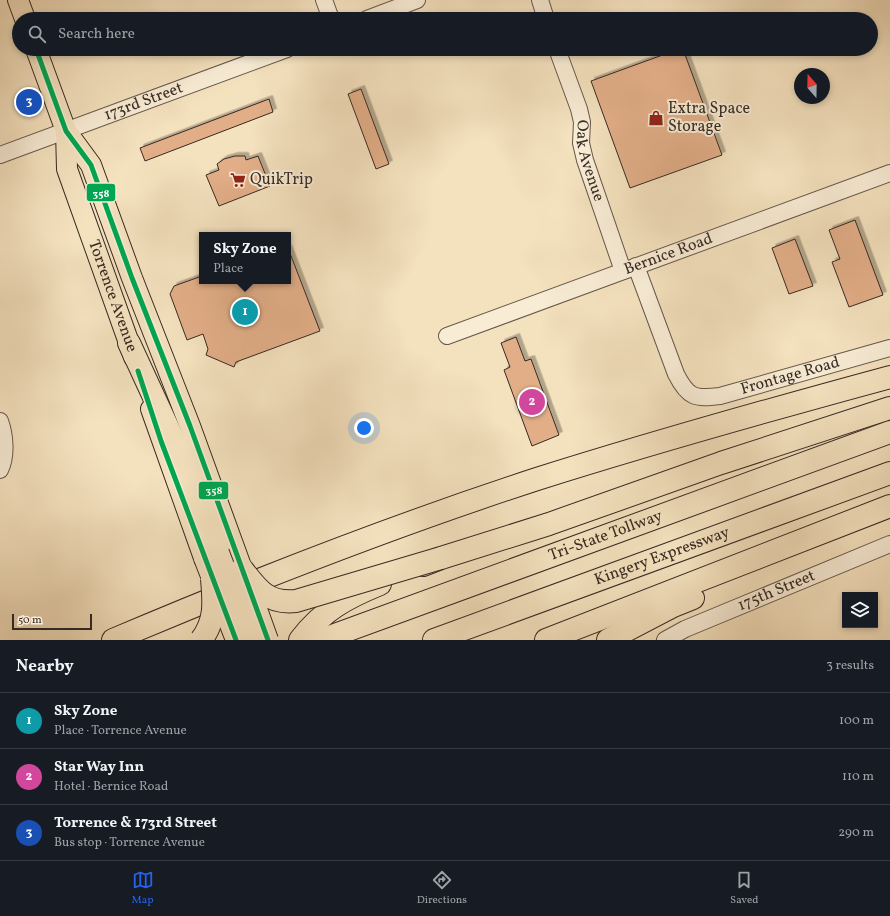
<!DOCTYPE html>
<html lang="en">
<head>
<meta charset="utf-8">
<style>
	body { margin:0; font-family:Vollkorn,serif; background:#242831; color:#f1f3f6 }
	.controls { position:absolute; right:12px; bottom:12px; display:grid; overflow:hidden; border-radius:0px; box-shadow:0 2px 6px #0003 }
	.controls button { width:36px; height:36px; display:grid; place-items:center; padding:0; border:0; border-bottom:1px solid #363941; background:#171b24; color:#f1f3f6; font:20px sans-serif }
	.compass { position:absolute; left:794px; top:68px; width:36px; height:36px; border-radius:50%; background:#171b24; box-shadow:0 2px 6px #0003; rotate:340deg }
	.scale { position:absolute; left:12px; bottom:10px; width:80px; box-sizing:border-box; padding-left:4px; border:2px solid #372a24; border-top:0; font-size:11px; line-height:14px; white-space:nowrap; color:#372a24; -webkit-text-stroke:3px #f8ecd5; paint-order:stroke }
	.you { position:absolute; left:364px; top:428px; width:14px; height:14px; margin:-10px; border:3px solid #fff; border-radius:50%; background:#1a73e8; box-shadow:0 0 0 6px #1a73e833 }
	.badge { display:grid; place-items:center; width:26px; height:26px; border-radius:50%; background:#2563eb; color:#fff; font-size:13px; font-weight:700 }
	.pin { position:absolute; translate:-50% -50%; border:2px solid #fff; box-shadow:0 1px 4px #0006 }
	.popup { position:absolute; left:199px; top:232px; width:92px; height:52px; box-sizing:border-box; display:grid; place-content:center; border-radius:0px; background:#171b24; filter:drop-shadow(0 1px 3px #0005); font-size:13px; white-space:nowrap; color:#9ea1a6 }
	.popup b { font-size:15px; color:#f1f3f6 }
	.popup::after { content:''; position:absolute; left:50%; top:100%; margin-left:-8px; border:8px solid transparent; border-top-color:#171b24 }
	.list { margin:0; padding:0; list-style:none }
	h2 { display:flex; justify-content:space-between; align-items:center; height:52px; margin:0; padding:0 16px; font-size:17px }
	h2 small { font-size:13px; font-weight:400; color:#9ea1a6 }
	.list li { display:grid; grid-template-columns:26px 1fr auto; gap:12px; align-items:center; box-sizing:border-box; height:56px; padding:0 16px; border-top:1px solid #363941 }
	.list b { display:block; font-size:15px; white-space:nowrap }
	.list p { margin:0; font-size:13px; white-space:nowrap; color:#9ea1a6 }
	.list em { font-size:13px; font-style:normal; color:#9ea1a6 }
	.icon { flex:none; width:22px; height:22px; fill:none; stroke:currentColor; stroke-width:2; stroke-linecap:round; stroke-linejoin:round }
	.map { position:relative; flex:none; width:890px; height:640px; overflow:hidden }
	.search { position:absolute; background:#171b24; box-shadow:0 2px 6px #0003; left:12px; right:12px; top:12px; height:44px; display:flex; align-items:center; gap:10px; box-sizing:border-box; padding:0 14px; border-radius:22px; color:#9ea1a6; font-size:15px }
	.sheet { height:220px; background:#171b24 }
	nav { display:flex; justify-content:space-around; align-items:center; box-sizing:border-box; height:56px; border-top:1px solid #363941; background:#171b24; font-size:11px; color:#9ea1a6 }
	nav a { display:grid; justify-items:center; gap:2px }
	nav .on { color:#2563eb }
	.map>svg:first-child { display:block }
</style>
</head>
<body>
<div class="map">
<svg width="890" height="640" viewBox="0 0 890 640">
	<defs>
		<filter id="shadow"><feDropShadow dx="3.5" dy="-3.5" stdDeviation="0" flood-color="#0004"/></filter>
	</defs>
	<rect width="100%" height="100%" fill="#f4e1be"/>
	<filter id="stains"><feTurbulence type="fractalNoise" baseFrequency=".005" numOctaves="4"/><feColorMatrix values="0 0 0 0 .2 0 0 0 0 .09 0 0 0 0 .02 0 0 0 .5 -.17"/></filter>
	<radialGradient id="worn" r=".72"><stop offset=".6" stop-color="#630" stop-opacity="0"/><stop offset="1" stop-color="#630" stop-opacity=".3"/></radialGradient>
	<path fill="#e2ae88" stroke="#372a24" filter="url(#shadow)" d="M679 49H683L722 155 630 188 591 81Z
		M361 89 389 164 376 169 348 94Z
		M269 99 273 112 145 161 140 148Z
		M235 156H245L246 160 258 156 270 186 219 206 206 175 219 170 217 164 224 159Z
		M855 220 883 295 849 307 832 262 840 259 829 230Z
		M795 239 813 286 789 294 772 248Z
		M288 248 320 331 236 362 234 367 206 355 208 349 203 334 187 340 170 294 174 286 202 276V281H288Z
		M516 337 525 361 531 359 559 435 532 446 504 370 510 367 501 343Z"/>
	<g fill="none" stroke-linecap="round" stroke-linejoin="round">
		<defs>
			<g id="minor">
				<path d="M324 0 331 19"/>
				<path d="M540 0 546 19"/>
				<path d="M367 19 417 0"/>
				<path id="s1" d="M557 49 579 109 582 122 581 143 585 160 623 271"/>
				<path id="s2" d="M0 155 287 49"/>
				<path id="s3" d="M636 266 676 374C688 398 695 399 720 396L890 348"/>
				<path id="s4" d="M447 336 890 173"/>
				<path d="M0 421C5 435 7 456 0 470"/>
				<path id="s5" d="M665 640 685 629 890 544"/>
			</g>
			<g id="major">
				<path d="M18 0 25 19"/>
				<path d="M36 49 66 131 91 165 132 278 190 426 242 569"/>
				<path id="s6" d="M66 131 67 169 134 357"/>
				<path d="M151 409 204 558"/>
			</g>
			<g id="highway">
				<path d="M129 343 188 471 218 553"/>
				<path d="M423 565 441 558 549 524 721 463 890 408"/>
				<path d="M113 640C252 581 393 526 537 479 654 442 772 409 890 377"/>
				<path d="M300 640C323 610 346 598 380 584"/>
				<path id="s7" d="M321 640 890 432"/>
				<path id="s8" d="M434 640 890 473"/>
				<path d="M546 640 890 506"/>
				<path d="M608 640 673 606 693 598"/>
			</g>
		</defs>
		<use href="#minor" stroke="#66584a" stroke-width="18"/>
		<use href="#major" stroke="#372a24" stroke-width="22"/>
		<use href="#highway" stroke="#372a24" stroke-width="24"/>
		<use href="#minor" stroke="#f8ecd5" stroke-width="16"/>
		<use href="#major" stroke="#f4e1be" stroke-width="20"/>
		<use href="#highway" stroke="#f4e1be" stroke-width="22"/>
		<defs>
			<path id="major-bridge" d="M204 558 236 640
				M245 576 268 640"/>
			<path id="highway-bridge" d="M218 553 251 640
				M242 569C258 590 268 604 296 601L441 558
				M201 640C216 621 214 602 212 579"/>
		</defs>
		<use href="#major-bridge" stroke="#372a24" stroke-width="22" stroke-linecap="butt"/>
		<use href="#highway-bridge" stroke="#372a24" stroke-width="24" stroke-linecap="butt"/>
		<use href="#major-bridge" stroke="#f4e1be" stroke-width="20"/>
		<use href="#highway-bridge" stroke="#f4e1be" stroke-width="22"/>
		<defs>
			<path id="bus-1" d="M36 49 66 131 91 165 132 278 190 426 268 640
				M138 371 161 441 236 640"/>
		</defs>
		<use href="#bus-1" stroke="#f8ecd5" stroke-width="8"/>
		<use href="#bus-1" stroke="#00a651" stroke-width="5"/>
	</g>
	<defs>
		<symbol id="shop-bare" viewBox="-9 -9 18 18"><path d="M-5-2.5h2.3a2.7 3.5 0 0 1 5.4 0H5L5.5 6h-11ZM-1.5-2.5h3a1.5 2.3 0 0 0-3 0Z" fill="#8f2418" stroke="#f8ecd5" stroke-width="2.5" paint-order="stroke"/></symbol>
		<symbol id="supermarket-bare" viewBox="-9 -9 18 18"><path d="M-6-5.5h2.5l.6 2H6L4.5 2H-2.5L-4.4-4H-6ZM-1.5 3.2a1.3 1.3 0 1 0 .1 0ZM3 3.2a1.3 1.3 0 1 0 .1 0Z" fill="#8f2418" stroke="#f8ecd5" stroke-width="2.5" paint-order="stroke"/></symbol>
	</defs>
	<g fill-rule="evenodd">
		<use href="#shop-bare" x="645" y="107" width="22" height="22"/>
		<use href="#supermarket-bare" x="227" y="169" width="22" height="22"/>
	</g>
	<g text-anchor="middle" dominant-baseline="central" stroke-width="4" stroke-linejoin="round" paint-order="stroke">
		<g font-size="16" fill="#372a24" stroke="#f8ecd5">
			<text stroke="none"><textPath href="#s2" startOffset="153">173rd Street</textPath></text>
			<text stroke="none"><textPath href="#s1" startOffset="117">Oak Avenue</textPath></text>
			<text stroke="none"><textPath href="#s4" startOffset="236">Bernice Road</textPath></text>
			<text stroke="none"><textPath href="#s6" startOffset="173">Torrence Avenue</textPath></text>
			<text stroke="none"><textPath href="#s3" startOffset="243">Frontage Road</textPath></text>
			<text stroke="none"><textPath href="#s7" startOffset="303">Tri-State Tollway</textPath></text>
			<text stroke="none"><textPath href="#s8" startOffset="243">Kingery Expressway</textPath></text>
			<text stroke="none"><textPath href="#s5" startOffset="122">175th Street</textPath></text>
		</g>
		<g font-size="16" fill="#372a24" stroke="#f8ecd5" text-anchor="start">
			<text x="668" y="109">Extra Space<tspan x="668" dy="18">Storage</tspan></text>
			<text x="250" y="180">QuikTrip</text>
		</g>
	</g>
	<g stroke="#f8ecd5" stroke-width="1.5">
		<rect x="86" y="183" width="30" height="19" rx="4" fill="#00a651"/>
		<rect x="198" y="481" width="31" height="19" rx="4" fill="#00a651"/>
	</g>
	<g font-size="11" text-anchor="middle" font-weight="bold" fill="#fff">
		<text x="101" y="197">358</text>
		<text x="214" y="494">358</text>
	</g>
	<rect width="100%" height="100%" filter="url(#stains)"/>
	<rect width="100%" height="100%" fill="url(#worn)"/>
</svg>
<div class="controls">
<button><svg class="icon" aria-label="layers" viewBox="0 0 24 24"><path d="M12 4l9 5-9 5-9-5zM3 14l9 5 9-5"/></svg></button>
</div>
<svg class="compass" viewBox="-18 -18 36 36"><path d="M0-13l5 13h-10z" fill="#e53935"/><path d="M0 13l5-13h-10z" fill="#9ea1a6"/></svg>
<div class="scale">50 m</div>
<div class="you"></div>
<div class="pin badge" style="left:245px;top:312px;background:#0f9aa8">1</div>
<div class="popup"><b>Sky Zone</b>Place</div>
<div class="pin badge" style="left:532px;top:402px;background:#d1479c">2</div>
<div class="pin badge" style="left:29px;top:102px;background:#1a4fb4">3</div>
<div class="search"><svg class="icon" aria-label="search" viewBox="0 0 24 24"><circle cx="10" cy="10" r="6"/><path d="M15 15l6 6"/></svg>Search here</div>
</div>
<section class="sheet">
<h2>Nearby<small>3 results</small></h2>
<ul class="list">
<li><span class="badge" style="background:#0f9aa8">1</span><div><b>Sky Zone</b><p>Place · Torrence Avenue</p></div><em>100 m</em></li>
<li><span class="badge" style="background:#d1479c">2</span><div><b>Star Way Inn</b><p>Hotel · Bernice Road</p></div><em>110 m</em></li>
<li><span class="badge" style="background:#1a4fb4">3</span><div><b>Torrence &amp; 173rd Street</b><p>Bus stop · Torrence Avenue</p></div><em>290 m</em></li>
</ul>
</section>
<nav>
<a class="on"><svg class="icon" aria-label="map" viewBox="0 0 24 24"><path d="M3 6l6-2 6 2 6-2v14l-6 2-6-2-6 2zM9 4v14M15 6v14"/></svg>Map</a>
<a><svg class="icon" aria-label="directions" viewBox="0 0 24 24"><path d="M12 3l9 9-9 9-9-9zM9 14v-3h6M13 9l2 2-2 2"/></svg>Directions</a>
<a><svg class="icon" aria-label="saved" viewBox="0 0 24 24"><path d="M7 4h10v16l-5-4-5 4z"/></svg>Saved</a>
</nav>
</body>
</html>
